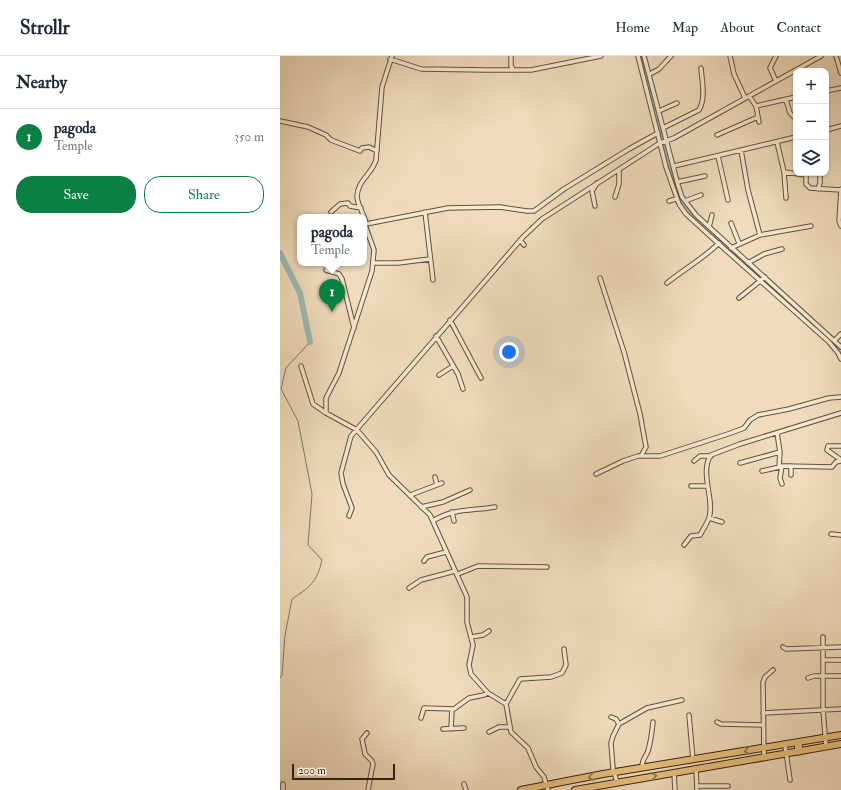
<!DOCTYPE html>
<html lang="en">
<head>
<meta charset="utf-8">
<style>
	body { margin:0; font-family:"IM FELL Double Pica",serif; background:#f2f2f3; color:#1f2937 }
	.controls { position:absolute; right:12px; top:12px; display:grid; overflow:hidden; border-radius:8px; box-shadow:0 1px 3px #0004 }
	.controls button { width:36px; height:36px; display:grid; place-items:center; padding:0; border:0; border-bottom:1px solid #e0e1e3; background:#fff; color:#1f2937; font:20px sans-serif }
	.scale { position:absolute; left:12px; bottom:10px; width:103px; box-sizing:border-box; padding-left:4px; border:2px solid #37230d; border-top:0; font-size:11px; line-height:14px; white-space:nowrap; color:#37230d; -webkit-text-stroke:3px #f5e8d4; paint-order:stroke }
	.you { position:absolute; left:229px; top:296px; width:14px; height:14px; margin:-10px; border:3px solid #fff; border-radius:50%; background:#1a73e8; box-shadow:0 0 0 6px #1a73e833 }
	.badge { display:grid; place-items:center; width:26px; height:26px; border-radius:50%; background:#0b8043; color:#fff; font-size:13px; font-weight:700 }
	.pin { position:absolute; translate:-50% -33px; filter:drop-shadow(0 1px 2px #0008) }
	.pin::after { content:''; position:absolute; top:21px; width:14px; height:12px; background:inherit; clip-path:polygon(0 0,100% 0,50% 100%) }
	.popup { position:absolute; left:17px; top:158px; width:70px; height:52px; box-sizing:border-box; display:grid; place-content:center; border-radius:8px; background:#fff; filter:drop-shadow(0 1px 3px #0005); font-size:13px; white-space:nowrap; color:#747a83 }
	.popup b { font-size:15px; color:#1f2937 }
	.popup::after { content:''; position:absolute; left:50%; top:100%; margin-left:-8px; border:8px solid transparent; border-top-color:#fff }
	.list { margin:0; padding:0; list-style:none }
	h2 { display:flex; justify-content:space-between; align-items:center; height:52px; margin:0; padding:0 16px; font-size:17px }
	h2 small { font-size:13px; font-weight:400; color:#747a83 }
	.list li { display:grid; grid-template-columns:26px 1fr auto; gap:12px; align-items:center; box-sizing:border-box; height:56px; padding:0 16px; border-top:1px solid #e0e1e3 }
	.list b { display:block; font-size:15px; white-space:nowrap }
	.list p { margin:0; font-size:13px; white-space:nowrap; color:#747a83 }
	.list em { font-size:13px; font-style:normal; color:#747a83 }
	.actions { display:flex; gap:8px; padding:12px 16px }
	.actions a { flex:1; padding:9px 0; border:1px solid #0b8043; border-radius:16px; text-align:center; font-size:14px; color:#0b8043 }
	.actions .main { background:#0b8043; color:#fff }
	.icon { flex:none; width:22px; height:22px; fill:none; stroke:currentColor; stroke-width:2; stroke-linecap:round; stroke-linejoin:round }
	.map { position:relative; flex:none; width:561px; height:734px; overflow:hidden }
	header { display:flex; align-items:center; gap:24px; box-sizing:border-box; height:56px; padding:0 20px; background:#fff; border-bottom:1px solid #e0e1e3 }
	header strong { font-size:19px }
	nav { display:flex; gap:22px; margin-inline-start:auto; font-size:14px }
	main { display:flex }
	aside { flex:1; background:#fff }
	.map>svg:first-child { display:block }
</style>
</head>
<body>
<header>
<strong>Strollr</strong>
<nav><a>Home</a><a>Map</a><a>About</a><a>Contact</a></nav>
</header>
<main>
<aside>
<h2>Nearby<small></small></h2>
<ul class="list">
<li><span class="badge">1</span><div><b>pagoda</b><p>Temple</p></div><em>350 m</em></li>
</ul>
<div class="actions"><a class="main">Save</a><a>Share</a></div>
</aside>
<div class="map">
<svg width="561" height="734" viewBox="0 0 561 734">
	<rect width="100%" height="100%" fill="#f0dcbd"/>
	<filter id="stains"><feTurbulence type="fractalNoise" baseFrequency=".005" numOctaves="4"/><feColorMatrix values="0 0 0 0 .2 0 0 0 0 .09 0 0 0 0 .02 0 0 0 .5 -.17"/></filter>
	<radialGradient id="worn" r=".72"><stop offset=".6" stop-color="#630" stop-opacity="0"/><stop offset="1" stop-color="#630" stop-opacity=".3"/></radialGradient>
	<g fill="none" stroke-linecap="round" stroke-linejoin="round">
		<path stroke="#737e72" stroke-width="1" d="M0 622 2 619 5 579 12 543C30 531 37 526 42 504L28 489 32 438 18 365 1 333 6 312 30 286"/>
		<path stroke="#9bbbb5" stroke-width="3.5" d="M362 0 398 141 404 150 438 184 517 253
			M548 281 561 298"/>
		<path stroke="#9bbbb5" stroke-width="6" d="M0 197 20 237 30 286"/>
		<defs>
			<path id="street" d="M112 0 102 31 96 104C92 118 77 125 77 141 78 151 85 159 86 168L168 152 220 151 247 155H254L284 133 349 93 378 77
				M231 0V10L233 13
				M358 0 386 111 399 148 406 158 430 180 549 286 558 297 561 303
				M364 0 398 129 402 141 416 159 561 291
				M450 0 454 18 465 42
				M556 0 561 17
				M110 3 141 13 206 14H251L321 0
				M370 18 379 13 391 0
				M496 25 490 12 496 0
				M546 35 561 32
				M469 40 476 50 516 41
				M506 44 510 57 514 61
				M476 50 479 66
				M379 55 397 47
				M0 65 28 71 46 79 51 84 80 95 82 92 89 91 97 95
				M383 72 419 54C426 42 422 25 421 12
				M546 74 561 70
				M437 79 478 61
				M497 86 504 116 506 142
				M461 94 468 134 480 179
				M438 100 448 144
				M394 110 516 81
				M504 116 526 119V128L530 132 561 134
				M397 126 425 120
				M538 133 540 127V117
				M561 133 559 165 561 170
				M335 141 339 128V114
				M389 145 396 143
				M405 145 421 139
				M315 150 312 135 317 127
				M51 156 60 148 68 147 70 150 81 152
				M145 156 153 224
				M451 167 459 187
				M429 171 432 159
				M240 184 244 189
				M451 192 480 179 531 170
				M93 207H118L150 203
				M468 207 484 198 502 193
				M46 214 59 218 62 223 74 272
				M320 222 344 296 360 358 366 391 361 400
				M387 227C404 213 423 203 439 187
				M459 242 485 221
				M170 264 201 322
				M156 280 178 318 183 333
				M555 284 561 278
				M21 310 33 348 46 357 77 374 96 396 109 419 150 459 187 541V566L193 589 189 609 191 618 208 637 226 648 231 676 248 692 256 711 264 721 268 734
				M159 319 173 310
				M46 357V342L59 317 92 215 94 194 85 169
				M497 377 500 396 499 411
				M561 390H548L547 394 561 404
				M414 405 420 400H431
				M460 407 500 396
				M502 410 500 422 502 428
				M511 410V419
				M482 415 504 410 552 411 556 406 561 405
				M316 418 343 405 358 400H380L451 377 464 372 470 364 478 359 509 353 549 342 561 341
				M155 421 157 429
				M411 430H427
				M130 440 133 438 162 427
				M141 451 163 446 190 434
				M172 456 174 465
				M69 460 72 452 63 428 61 417 71 380 243 181 262 163 380 87 394 82 541 0
				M429 462 442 466
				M153 465C173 452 193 455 215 451
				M551 478 561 479
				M404 489 411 480 420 479C423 474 427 467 429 462 435 444 419 416 431 399L460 388 561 357
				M144 505 147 501 166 496
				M178 518 198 510 267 511
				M129 532 141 524 175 515
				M191 581 203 579 209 575
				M543 581V654L546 690
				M503 591 506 593 561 591
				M543 604H561
				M528 622 534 620H561
				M226 648 240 623 271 621 282 617 286 609 284 593
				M483 657 561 653
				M409 659 413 704
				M331 661 336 663 339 668
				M141 662 144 652 174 653 189 642 204 639 208 637
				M437 666 441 668 483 669
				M163 673 184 672
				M171 673 172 653
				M209 676 219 671H229
				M87 677 82 683 85 698 92 705 93 708 88 734
				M505 689 510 724
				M484 701 483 626 485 621 493 614
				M362 712C362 702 365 703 368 695 371 685 372 676 373 666
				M416 713 417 734
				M394 716 395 734
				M337 726 333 713 331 687 333 680 339 668 367 652 402 644
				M3 728V734
				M184 728 186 734
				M417 730H448"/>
			<path id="primary" d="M241 734 323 718 561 679
				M295 734 561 688"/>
			<path id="highway" d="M518 687 519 695"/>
		</defs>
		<use href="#street" stroke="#655139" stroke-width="5.5"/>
		<use href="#primary" stroke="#37230d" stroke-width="8"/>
		<use href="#highway" stroke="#37230d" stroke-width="9"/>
		<use href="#street" stroke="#f5e8d4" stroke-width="3.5"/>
		<use href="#primary" stroke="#e8be7e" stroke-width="6"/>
		<use href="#highway" stroke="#e8be7e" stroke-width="7"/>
	</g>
	<defs><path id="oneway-chevron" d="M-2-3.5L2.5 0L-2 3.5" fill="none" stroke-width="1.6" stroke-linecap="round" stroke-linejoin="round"/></defs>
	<g stroke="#907046">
		<use href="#oneway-chevron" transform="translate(467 695) rotate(170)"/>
		<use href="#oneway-chevron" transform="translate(374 720) rotate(-10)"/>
		<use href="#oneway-chevron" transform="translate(311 721) rotate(170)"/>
	</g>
	<rect width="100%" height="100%" filter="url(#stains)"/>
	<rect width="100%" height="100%" fill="url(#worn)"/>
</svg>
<div class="controls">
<button>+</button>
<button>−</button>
<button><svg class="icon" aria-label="layers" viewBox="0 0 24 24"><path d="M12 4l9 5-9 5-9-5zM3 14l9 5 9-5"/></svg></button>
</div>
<div class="scale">200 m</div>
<div class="you"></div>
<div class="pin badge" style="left:52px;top:256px">1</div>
<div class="popup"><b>pagoda</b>Temple</div>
</div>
</main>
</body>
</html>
